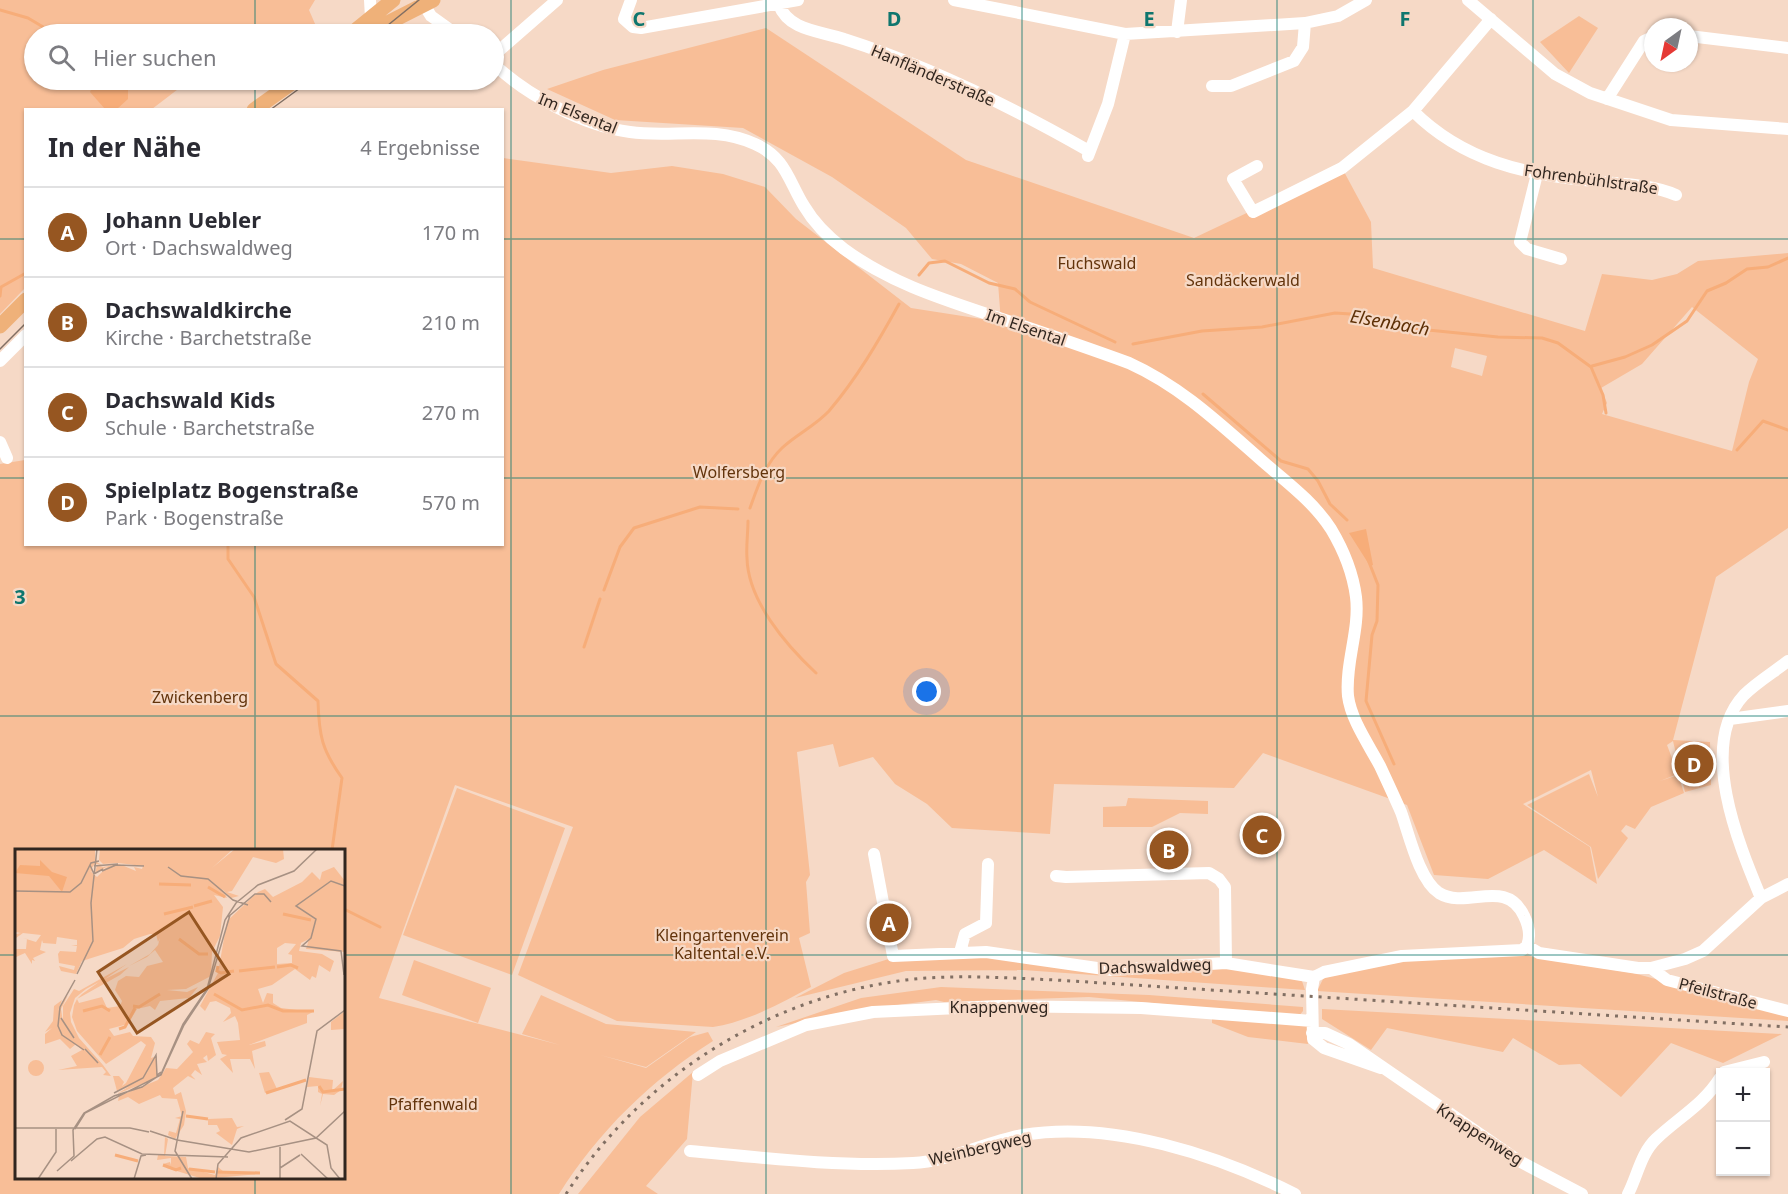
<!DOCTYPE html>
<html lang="de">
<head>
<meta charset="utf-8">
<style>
	body { margin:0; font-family:"Noto Sans",sans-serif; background:#f2f2f3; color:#2b2b33 }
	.controls { position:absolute; right:18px; bottom:18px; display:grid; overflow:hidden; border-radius:0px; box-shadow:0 2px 4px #0004 }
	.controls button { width:54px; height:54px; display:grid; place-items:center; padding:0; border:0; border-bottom:2px solid #e1e1e2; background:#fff; color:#2b2b33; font:30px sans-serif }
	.compass { position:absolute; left:1644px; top:18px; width:54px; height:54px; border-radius:50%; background:#fff; box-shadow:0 2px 4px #0004; rotate:213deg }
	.you { position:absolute; left:927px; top:692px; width:21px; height:21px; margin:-15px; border:4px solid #fff; border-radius:50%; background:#1a73e8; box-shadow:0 0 0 9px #1a73e833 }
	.badge { display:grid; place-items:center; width:39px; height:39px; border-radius:50%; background:#965621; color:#fff; font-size:20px; font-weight:700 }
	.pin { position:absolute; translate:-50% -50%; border:3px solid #fff; box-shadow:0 2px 6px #0006 }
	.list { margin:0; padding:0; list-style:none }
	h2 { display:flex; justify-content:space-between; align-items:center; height:78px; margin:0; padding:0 24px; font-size:26px }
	h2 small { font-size:20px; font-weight:400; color:#7c7c81 }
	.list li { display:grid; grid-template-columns:39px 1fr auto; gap:18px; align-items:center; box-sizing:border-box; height:90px; padding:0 24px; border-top:2px solid #e1e1e2 }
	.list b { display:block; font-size:22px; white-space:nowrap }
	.list p { margin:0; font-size:20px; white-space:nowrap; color:#7c7c81 }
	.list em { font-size:20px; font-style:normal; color:#7c7c81 }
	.icon { flex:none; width:33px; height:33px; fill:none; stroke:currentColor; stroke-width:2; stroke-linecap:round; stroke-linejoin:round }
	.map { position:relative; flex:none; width:1788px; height:1194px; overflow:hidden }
	.search { position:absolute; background:#fff; box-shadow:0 2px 4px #0004; left:24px; top:24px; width:480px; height:66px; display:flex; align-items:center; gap:15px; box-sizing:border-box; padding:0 21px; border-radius:33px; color:#7c7c81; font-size:22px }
	.panel { position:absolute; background:#fff; box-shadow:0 2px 4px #0004; left:24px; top:108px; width:480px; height:438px; border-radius:0px }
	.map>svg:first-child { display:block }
</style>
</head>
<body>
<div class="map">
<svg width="1788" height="1194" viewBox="0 0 1788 1194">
	<rect width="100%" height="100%" fill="#f6d9c6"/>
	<path fill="#f8be97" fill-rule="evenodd" d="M0 0H315L309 10 319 33 34 34V80H190L152 109 26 110 25 288 0 314Z
		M1579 16 1598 28 1569 73 1540 42Z
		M766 28 966 160 1194 238 1342 168 1371 222 1373 268 1585 331 1602 274 1652 280 1677 274 1698 261 1788 253V528L1716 577 1673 740 1710 742 1711 785 1685 792 1673 741 1667 745 1678 774 1660 781 1678 775 1684 793 1651 807 1635 829 1626 825 1621 831 1628 838 1598 879 1591 847 1527 805 1589 774 1598 797 1591 770 1523 804 1590 847 1597 884 1544 850 1488 879 1434 875 1407 805 1263 753 1234 788 1054 784 1050 834 952 828 927 804 895 784 873 757 839 767 833 744 797 752 810 875 806 882 810 933 799 938 811 987C781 1003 747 1022 713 1027L617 1021 518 975 573 827 455 785 379 998 560 1045 522 1034 541 995 606 1024 696 1032 646 1067 600 1055 646 1068 690 1037 708 1032 713 1041C651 1080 598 1132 559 1194H0V464L25 460 26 544H502L503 158 611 173 672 166 723 174 765 187 796 219 911 308 1001 322 998 283 961 264 932 259 906 228 832 177 743 128 615 120 547 89 603 70ZM1692 307 1758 359 1749 382 1732 451 1602 414 1607 403 1601 388 1642 364ZM1455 348 1487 356 1482 376 1451 367ZM16 850H344V1178H16Z
		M457 788 565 828 512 975 403 935Z
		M1128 798 1208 801V814L1180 813 1152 827H1103V807L1126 806Z
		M979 954 1111 971 1225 966 1301 978 1305 990 1023 970 906 971 795 998 844 973 895 957Z
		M1517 954 1633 973 1788 1014V1021L1317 991 1324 977 1406 961Z
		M414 960 491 988 478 1023 402 995Z
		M941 987 1149 995 1303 1007V1011L1298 1017 1089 997 944 1002 936 1000 867 1009 776 1027 861 998Z
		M1322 1009 1782 1034 1723 1063 1671 1043 1621 1097 1580 1064 1559 1065 1513 1038 1503 1052 1387 1028 1371 1050 1322 1019Z
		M1212 1015 1307 1026 1308 1044 1248 1037 1212 1023Z
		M693 1072 687 1139 646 1186 658 1194H578L640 1117Z"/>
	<path fill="#f7ad79" d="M95 80H117L128 88V99L117 109H105L90 92Z
		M1366 529 1373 565 1370 566 1349 533Z"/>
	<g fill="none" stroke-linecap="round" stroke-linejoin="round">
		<path stroke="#f7ad79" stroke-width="3" d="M0 10 28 18 55 34
			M919 275 929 263 945 261 989 283 1015 289 1030 302 1115 342
			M0 296 1 287 26 273
			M1133 344 1202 331 1262 327 1335 313 1366 315 1408 328 1498 337 1542 338 1558 343 1591 367 1603 395 1606 413
			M1592 366 1625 357 1652 345 1687 321 1707 291 1726 283 1747 269 1768 267 1788 258
			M1203 394 1281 461 1308 469 1318 481 1330 504 1347 520
			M1737 450 1763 421 1788 430
			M750 508C758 486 765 464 782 448 797 434 815 426 829 411 857 378 878 342 899 304
			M748 521C748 533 746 546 747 558 748 601 786 645 816 673
			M228 544V559L254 597 276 664 318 701C319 736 322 750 342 778L332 850
			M1367 557 1378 585 1377 621 1372 635 1366 701 1394 764
			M604 590 620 547 634 528 700 507 738 509
			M584 647 600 599
			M344 909 380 927"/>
		<path stroke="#fff" stroke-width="12" d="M370 0 371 18
			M421 0 431 16 456 34
			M631 0 624 19 633 27 641 28 798 0
			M954 0 1125 34 1305 23 1338 16 1366 0
			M1468 0 1555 74 1590 93 1671 120 1788 129
			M779 5C789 31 821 31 844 39 929 66 1012 107 1089 151
			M1177 32 1181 0
			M1689 36 1788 48
			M494 55 557 0
			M494 64C526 95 584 126 630 132 672 138 714 125 755 144 786 158 788 180 804 206 814 223 828 237 844 249 890 283 942 299 996 317 1041 332 1085 347 1129 363 1180 386 1219 423 1260 459 1285 481 1313 501 1331 529 1343 549 1353 574 1356 597 1360 630 1345 663 1348 696 1351 720 1369 745 1380 766 1387 781 1394 796 1401 812 1409 834 1419 880 1439 893 1467 910 1506 877 1524 916 1529 926 1531 936 1527 946
			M1212 86H1231L1294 61 1303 47 1305 23
			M1607 99 1644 41 1653 37
			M1413 111C1463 161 1526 175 1594 181 1622 184 1650 184 1676 195
			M1088 156 1108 104 1125 34
			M1257 166 1233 179 1253 212 1342 168 1413 111 1491 19
			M1537 174 1520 242 1527 249 1561 259
			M0 361 26 335
			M0 442 7 458
			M1730 719 1788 711
			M874 854 893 956 986 952 1111 970 1226 963 1314 977
			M1056 876 1066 877 1209 873 1219 879 1225 887 1226 963
			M1761 898C1739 845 1697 745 1744 695 1757 682 1774 672 1788 661
			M1527 946 1539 953 1638 968H1651L1685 959 1703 951 1761 898 1788 884
			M960 952 965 934 986 923 988 864
			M1651 968 1667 980 1788 1011
			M1312 1033H1325L1349 1044 1519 1161 1582 1194
			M1381 1068 1324 1048 1313 1039 1312 989 1314 977 1324 972 1402 956 1522 950 1527 946
			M1724 1072 1764 1062
			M698 1075 720 1061 806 1025 873 1012 1001 1006 1141 1008 1312 1021
			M690 1151C765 1158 838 1167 913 1163 947 1162 989 1141 1023 1135 1112 1120 1217 1155 1295 1194
			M1628 1194C1637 1177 1641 1153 1656 1139 1678 1118 1704 1104 1720 1078"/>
		<path stroke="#efb179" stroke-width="15" d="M351 34 393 0
			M366 34 433 0
			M254 110 296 80
			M0 326 26 300"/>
		<path stroke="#816f63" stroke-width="1.5" d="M377 34 419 0
			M270 110 311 80
			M0 349 26 323"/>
		<path stroke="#816f63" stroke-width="3" stroke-dasharray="3 6" stroke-linecap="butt" d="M566 1194C641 1077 768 997 906 980 956 974 1006 978 1056 980L1788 1027"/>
	</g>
	<path fill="none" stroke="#0f766e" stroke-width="1.5" stroke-opacity="0.55" d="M255 0V34M511 0V1194M766 0V1194M1022 0V1194M1277 0V1194M1533 0V1194M255 80V110M0 239H26M502 239H1788M0 478H26M502 478H1788M255 544V850M0 716H1788M0 955H16M344 955H1788M255 1178V1194"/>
	<g text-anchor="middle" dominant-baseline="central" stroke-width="4.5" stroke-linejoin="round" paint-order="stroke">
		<g font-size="16" fill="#31261f" stroke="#f6d9c6">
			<text transform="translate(933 75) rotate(23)">Hanfländerstraße</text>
			<text transform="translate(578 113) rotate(22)">Im Elsental</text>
			<text transform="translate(1591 179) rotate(8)">Fohrenbühlstraße</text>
			<text transform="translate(1026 327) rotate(19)">Im Elsental</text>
			<text transform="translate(1155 966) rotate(-2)">Dachswaldweg</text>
			<text transform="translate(1718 993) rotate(15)">Pfeilstraße</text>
			<text x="999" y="1007">Knappenweg</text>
			<text transform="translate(1480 1134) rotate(33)">Knappenweg</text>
			<text transform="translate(980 1148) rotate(-13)">Weinbergweg</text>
		</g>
		<g font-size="16" fill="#63340c" stroke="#f6d9c6">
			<text x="1097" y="263">Fuchswald</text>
			<text x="1243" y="280">Sandäckerwald</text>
			<text x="739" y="472">Wolfersberg</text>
			<text x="200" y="697">Zwickenberg</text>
			<text x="722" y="935">Kleingartenverein<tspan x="722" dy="18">Kaltental e.V.</tspan></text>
			<text x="433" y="1104">Pfaffenwald</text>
		</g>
		<g font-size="18" font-style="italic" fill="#5d2f05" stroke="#f6d9c6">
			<text transform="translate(1390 322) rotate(10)">Elsenbach</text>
		</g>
	</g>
	<g transform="translate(15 849)">
		<rect width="330" height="330" fill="#f6d9c6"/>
		<path d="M0 0H80V12L87 16 82 15 79 16 77 19V23L74 21 82 28 93 17 80 25 82 16 88 18 104 15 121 22 119 18 127 20 128 17 103 14 88 15 84 11 85 0H218L197 19 220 0H268L269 10 261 14 238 8 217 42 212 43 224 47 216 49 207 40 212 49 199 46 208 58 205 87 197 103 196 127 171 140 152 141 172 143 183 138 174 149 145 152 140 161 135 157 122 160 113 175 94 180 99 187 115 183 118 187 136 188 140 194 136 209 142 207V229L102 245 113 238 102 242 98 227H104L109 233 107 237 111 234 131 196 126 192 91 215 62 182 57 168 59 156 62 150 67 145 84 133 71 140 60 149 55 164 56 173 64 189 88 216 96 227 88 226 91 223 87 218 43 221 62 217 56 207 67 201 61 195 55 200 45 190 30 195V185L37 179 30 183 38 172 39 157 47 151 43 162 48 152 53 146 46 160 48 173V157L59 140 64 142 112 115 90 130 114 118 105 126 62 150 64 154 87 148 92 159 105 157 107 152 100 141 103 132 111 127 124 128 132 117 148 113 140 101 132 108 114 117 135 105 143 96 145 89 143 93 141 85H135L119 90 108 99 67 112 61 125 46 122 44 117 59 121 60 117 44 114 43 105 45 102 61 103 62 97 56 96H62V91L42 88 41 95 28 94 27 91 25 101 31 103 18 109 20 112 17 111V115L10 104 1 108V100H11L12 90 8 89 21 93 26 86 8 84 1 89V85L6 84 0 83ZM319 18 330 32V103L291 100 294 90 286 94 284 102 307 105 319 112 315 123 304 116 301 129 297 127 295 131 280 120 257 136 243 140 248 154 252 144 258 145V154L266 159 298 163 292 166V174L234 196 250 192 251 197 237 202 240 220 235 210H215L218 224 205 210 212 206 207 205 202 193 225 191 223 174 220 167 208 173 216 164 215 159 201 152 195 153 190 162 185 157 203 124 212 72 243 43 250 40 258 48 287 33 297 23 305 31 307 23ZM270 94 281 95 273 105 277 106V114L262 115V99ZM330 162V180L316 181V173ZM191 183 200 185 196 189 201 206 193 212 192 206 188 209 192 213 182 215 187 226 180 221 176 226 181 231 173 227 158 239 160 246 166 243 171 262 169 276 160 290 153 286 154 282 161 284 165 270 160 269 167 267 162 250 147 249 145 246 124 255 113 248 103 252 104 247 143 231 151 219 162 220 178 203 172 195 175 191 184 195ZM13 219a8 8 0 1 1 16 0a8 8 0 1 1-16 0ZM254 223 262 240 250 244 244 224ZM294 228 318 231 317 242 328 232 326 241 319 246 308 245 305 257 307 245 303 243V237L292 238ZM217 269 222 278 229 277 222 280 217 296 201 284 205 282 202 276H193V270ZM150 288 153 290 150 307 171 308 173 319 200 326 203 318 209 323 244 325 188 330 152 319 148 315 155 313 156 316V309L142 311 143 306H149Z" fill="#f8be97" fill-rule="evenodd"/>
		<path d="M25 11 37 23 52 28 47 43 34 27 0 24 5 16 25 17Z" fill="#f7ad79"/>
		<path fill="none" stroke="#f7ad79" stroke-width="3" d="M144 35 176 36M193 38 210 48M179 57 197 52M149 65 178 58M268 65 296 71M164 90 184 105H193M203 117 202 122 206 124 219 122M262 118 276 116 283 119M224 122 260 118M199 145 227 161 253 156 268 162H299M118 157 124 158 145 145M68 162 87 157 95 162M104 180 110 178 120 159M85 206 95 188M304 237 308 243 330 240M251 244 291 231M171 267 193 270M100 306 123 312M148 316 161 321 166 319M174 320 200 323M201 323 245 324"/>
		<path fill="none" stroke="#a79183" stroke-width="1.5" d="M75 16 79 25 88 20M79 17 103 15M153 18 166 27 193 30 218 51 233 56M87 22 101 16 129 17M0 42 55 43 66 34 76 14 84 12M213 68 240 45H249L256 53M62 125 78 92 76 54 82 0M329 126 326 102 287 97 296 89 301 70 281 57 316 32 330 37M60 131 45 158 43 177 47 186 69 201M46 169 59 189M70 200 83 214M99 244 128 229 141 206 142 226 146 223M168 262 160 302 177 330M270 271 287 260 302 182 330 161M0 279H115L134 283M60 280 70 264 146 226 169 176 193 140 215 66M135 282 162 291 234 303 301 289 330 262M286 305 313 330M56 312 82 290 90 288 127 305 213 308M265 319 285 306M42 322 59 307 58 281 69 264 99 247 127 238 146 225 168 175 192 140 210 71 221 54 243 36 279 22 302 0M23 330 41 303V280M119 330 126 307 131 306M201 330 203 315 226 289 275 272 312 296 316 319 325 330M265 330V296"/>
		<path fill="#965621" fill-opacity="0.15" stroke="#965621" stroke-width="3" d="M174 63 214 125 122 184 83 123Z"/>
		<rect width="330" height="330" fill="none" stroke="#31261f" stroke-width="3"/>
	</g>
	<g font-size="20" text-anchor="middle" font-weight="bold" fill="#0f766e" stroke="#f6d9c6" stroke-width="4.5" stroke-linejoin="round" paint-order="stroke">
		<text x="639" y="26">C</text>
		<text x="894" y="26">D</text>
		<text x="1149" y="26">E</text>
		<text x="1405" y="26">F</text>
		<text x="20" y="604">3</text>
	</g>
</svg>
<div class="controls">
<button>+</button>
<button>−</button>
</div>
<svg class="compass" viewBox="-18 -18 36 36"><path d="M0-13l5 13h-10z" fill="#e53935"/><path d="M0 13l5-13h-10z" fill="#7c7c81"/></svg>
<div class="you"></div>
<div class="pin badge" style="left:889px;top:923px">A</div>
<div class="pin badge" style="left:1169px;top:850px">B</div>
<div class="pin badge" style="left:1262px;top:835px">C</div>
<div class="pin badge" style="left:1694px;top:764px">D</div>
<div class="search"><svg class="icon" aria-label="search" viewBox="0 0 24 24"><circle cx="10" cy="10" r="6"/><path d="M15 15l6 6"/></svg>Hier suchen</div>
<section class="panel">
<h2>In der Nähe<small>4 Ergebnisse</small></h2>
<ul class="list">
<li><span class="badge">A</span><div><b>Johann Uebler</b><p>Ort · Dachswaldweg</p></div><em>170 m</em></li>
<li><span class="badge">B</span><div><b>Dachswaldkirche</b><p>Kirche · Barchetstraße</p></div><em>210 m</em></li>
<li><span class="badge">C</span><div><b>Dachswald Kids</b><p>Schule · Barchetstraße</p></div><em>270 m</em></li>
<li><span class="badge">D</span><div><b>Spielplatz Bogenstraße</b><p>Park · Bogenstraße</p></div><em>570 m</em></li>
</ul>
</section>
</div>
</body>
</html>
